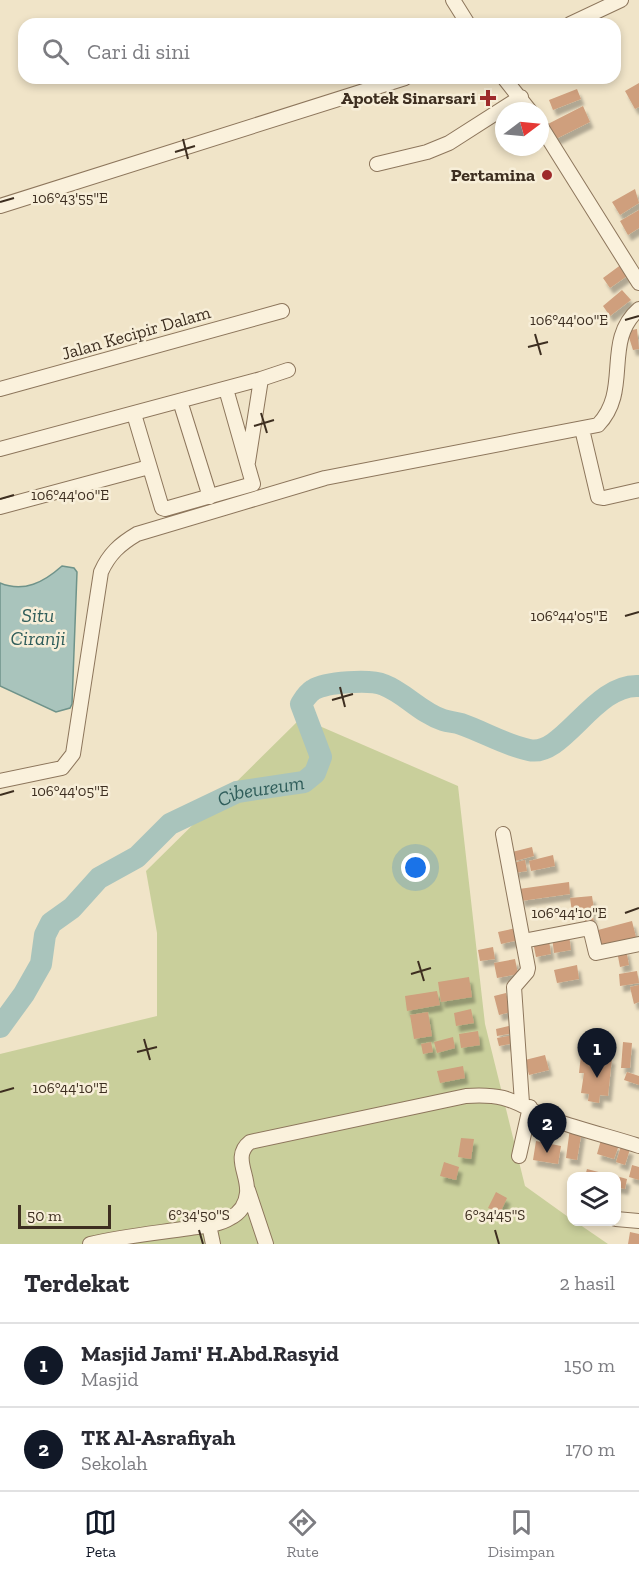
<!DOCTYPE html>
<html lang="id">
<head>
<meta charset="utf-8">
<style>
	body { margin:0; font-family:"Zilla Slab",serif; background:#f2f2f3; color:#2b2b33 }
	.controls { position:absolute; right:18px; bottom:18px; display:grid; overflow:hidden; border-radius:12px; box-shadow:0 3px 9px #0003 }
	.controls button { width:54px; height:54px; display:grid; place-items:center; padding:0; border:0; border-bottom:2px solid #e1e1e2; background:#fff; color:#2b2b33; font:30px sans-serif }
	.compass { position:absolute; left:495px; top:102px; width:54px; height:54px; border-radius:50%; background:#fff; box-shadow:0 3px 9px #0003; rotate:74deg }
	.scale { position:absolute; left:18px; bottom:15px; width:93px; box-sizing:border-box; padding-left:6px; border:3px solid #3d2e20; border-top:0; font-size:16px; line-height:21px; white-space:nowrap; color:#3d2e20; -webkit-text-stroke:4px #f7eed8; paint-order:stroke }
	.you { position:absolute; left:416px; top:868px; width:21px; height:21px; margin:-15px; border:4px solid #fff; border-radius:50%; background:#1a73e8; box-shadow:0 0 0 9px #1a73e833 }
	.badge { display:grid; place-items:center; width:39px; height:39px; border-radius:50%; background:#111827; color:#fff; font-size:20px; font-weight:700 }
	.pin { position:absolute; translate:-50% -50px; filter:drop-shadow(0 2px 3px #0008) }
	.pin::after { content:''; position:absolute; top:32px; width:21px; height:18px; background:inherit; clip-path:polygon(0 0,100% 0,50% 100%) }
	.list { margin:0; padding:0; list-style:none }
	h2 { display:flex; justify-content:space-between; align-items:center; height:78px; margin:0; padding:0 24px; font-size:26px }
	h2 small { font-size:20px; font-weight:400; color:#7c7c81 }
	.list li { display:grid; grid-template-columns:39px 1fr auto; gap:18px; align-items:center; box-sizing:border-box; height:84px; padding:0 24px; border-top:2px solid #e1e1e2 }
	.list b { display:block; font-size:22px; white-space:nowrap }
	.list p { margin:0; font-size:20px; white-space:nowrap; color:#7c7c81 }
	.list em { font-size:20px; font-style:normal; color:#7c7c81 }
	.icon { flex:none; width:33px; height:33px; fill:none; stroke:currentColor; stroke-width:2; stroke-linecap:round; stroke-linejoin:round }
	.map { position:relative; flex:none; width:639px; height:1244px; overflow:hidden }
	.search { position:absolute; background:#fff; box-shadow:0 3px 9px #0003; left:18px; right:18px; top:18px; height:66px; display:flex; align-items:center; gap:15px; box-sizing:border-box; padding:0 21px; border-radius:18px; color:#7c7c81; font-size:22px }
	.sheet { height:246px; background:#fff }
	nav { display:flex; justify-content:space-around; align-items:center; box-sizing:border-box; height:84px; border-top:2px solid #e1e1e2; background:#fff; font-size:16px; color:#7c7c81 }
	nav a { display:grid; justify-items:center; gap:3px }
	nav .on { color:#111827 }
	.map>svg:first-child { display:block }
</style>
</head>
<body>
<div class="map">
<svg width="639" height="1244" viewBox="0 0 639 1244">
	<defs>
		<filter id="shadow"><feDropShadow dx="3.5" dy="6" stdDeviation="1.5" flood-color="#0004"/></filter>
	</defs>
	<rect width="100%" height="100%" fill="#f0e4c8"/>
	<path fill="#c9cf9b" d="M301 718 458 786 485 1024 525 1186 571 1219 572 1222H576L608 1244H0V1054L157 1016V933L146 871Z"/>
	<path fill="#a9c4bc" stroke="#6f938a" stroke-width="1.5" d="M62 566 74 568 77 572 72 704 70 708 56 712 0 686V583C24 593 44 582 62 566Z"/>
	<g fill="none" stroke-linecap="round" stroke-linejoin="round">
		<path stroke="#a9c4bc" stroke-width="22" id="s1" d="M0 1027 24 994 41 964 45 935 51 923 72 908 99 878 137 857 170 824 237 792 304 782 315 773 321 757 301 704C305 698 307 694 313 690 326 682 370 679 384 685 405 693 421 713 443 720 449 722 455 722 461 724 484 732 505 745 529 750 563 758 594 683 639 686"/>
	</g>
	<path fill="#cf9f7d" filter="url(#shadow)" d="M639 83V107L635 109 625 91Z
		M577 89 581 99 553 110 549 100Z
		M583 106 590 122 554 140 546 125Z
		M635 189 639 203 620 215 612 202Z
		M639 210V228L628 235 620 221Z
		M622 264 630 274 610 288 603 278Z
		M622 290 631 300 610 316 603 306Z
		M637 329 639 349 633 350 627 331Z
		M532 847 534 856 515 861 512 852Z
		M553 855 555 866 531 871 529 861Z
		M525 860 527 871 515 873 513 863Z
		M569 882 570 894 521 901 519 889Z
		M592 896 594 909H591L595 926 587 928 583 911 591 909 572 912 570 898Z
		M632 921 637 941 603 950 598 930Z
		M516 928 519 940 501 944 498 932Z
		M569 935 571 950 554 953 552 937Z
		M549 940 551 954 536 957 533 942Z
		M493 947 495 959 480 961 478 950Z
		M626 949 629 965 620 967 617 951Z
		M515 959 518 974 497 978 494 963Z
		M577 965 579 979 557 983 554 970Z
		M637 971 639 983 620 986 619 974Z
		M469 977 472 997 441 1002 438 982Z
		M639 985V1002L634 1004 630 987Z
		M437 991 440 1005 407 1011 405 996Z
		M506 993 511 1012 499 1015 494 996Z
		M471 1009 474 1023 456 1026 454 1013Z
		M428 1012 432 1036 414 1039 410 1015Z
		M513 1025 514 1033 497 1036 496 1029Z
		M478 1031 480 1045 461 1048 459 1034Z
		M514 1035 515 1043 499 1046 497 1038Z
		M453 1037 455 1048 437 1053 434 1042Z
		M431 1042 433 1052 423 1054 421 1044Z
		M623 1042 632 1043 630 1068H621Z
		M545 1055 549 1070 529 1075 525 1060Z
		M581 1055 612 1058 608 1096 600 1095 599 1103 588 1101 589 1094 581 1093 584 1073H579Z
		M463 1066 465 1078 440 1083 437 1071Z
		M627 1072 639 1076V1085L624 1080Z
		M570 1128 582 1130 577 1160 566 1158Z
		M461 1138 474 1139 471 1159 458 1157Z
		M601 1140 619 1145 614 1159 597 1154Z
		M536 1141 561 1146 558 1164 533 1160Z
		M621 1146 630 1149 625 1165 616 1162Z
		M444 1162 459 1167 456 1180 440 1176Z
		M632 1165 639 1167V1180L629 1177Z
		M587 1169 614 1176H585Z
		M616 1176 627 1179 625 1189 616 1187Z
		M496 1192 507 1198 500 1213 488 1208Z
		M630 1232 639 1234V1244H628Z"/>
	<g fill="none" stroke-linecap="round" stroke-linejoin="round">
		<defs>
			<path id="minor" d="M453 0 468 24
				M570 24 621 0
				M504 78 530 111
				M540 125 639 283
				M377 164 427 152 449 143 521 97
				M0 206 405 78
				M261 379 288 370
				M0 389 282 311
				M180 401 210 497
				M134 414 162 508 165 509 253 484 226 389
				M582 429 598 497 604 498 639 490
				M0 449 261 379 248 462
				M0 507 149 467
				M0 781 62 768 73 754 101 572C109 554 120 544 137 534L325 478 598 425C632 390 602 341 639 309
				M503 834 528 968 527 972 514 987 522 1103
				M523 941 590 928 596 953 639 944
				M519 1156 530 1107
				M248 1190 266 1244
				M616 1219 639 1221
				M209 1225 213 1244
				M90 1244C123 1236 157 1233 190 1228 203 1226 219 1225 230 1218 240 1213 246 1204 247 1193 249 1175 232 1156 250 1142L466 1096C514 1093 515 1105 554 1120 582 1130 611 1137 639 1146"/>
		</defs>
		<use href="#minor" stroke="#8d765c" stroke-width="16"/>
		<use href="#minor" stroke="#faf1dc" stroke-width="14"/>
	</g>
	<path fill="none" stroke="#3d2e20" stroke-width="2" d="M183 139 188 159M175 152 195 146M0 202 14 198M625 320 639 316M535 334 541 355M528 347 548 342M261 413 267 433M254 426 274 420M0 499 14 495M625 616 639 612M340 687 345 707M332 700 353 694M0 795 14 791M625 913 639 908M418 961 424 981M411 974 431 968M144 1039 150 1060M137 1052 157 1047M0 1092 14 1088M199 1230 203 1244M495 1230 499 1244"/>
	<g fill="#9e2a2b" stroke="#f7eed8" stroke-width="2">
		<path d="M485 89h6v6h6v6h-6v6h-6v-6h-6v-6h6z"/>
		<circle cx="547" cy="175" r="6"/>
	</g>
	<g text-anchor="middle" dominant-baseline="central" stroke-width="5" stroke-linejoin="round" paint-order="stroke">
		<g font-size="18" font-weight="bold" fill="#3d2e20" stroke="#f7eed8" text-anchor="end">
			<text x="476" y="98">Apotek Sinarsari</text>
			<text x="535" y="175">Pertamina</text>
		</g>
		<g font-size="18" fill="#3d2e20" stroke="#f7eed8">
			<text transform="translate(136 333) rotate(-16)">Jalan Kecipir Dalam</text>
		</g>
		<g font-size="20" font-style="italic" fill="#2f5d5a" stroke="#f7eed8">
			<text x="38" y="615">Situ<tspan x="38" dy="23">Ciranji</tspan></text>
			<text stroke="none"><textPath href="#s1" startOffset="372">Cibeureum</textPath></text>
		</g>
	</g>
	<g font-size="15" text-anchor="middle" fill="#3d2e20" stroke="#f7eed8" stroke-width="5" stroke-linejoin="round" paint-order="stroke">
		<text x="70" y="203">106°43'55"E</text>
		<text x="569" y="325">106°44'00"E</text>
		<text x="70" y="500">106°44'00"E</text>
		<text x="569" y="621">106°44'05"E</text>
		<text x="70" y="796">106°44'05"E</text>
		<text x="569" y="918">106°44'10"E</text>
		<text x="70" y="1093">106°44'10"E</text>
		<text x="199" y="1220">6°34'50"S</text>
		<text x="495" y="1220">6°34'45"S</text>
	</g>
</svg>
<div class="controls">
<button><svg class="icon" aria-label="layers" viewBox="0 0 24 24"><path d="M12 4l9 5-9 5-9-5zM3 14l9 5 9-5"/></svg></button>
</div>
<svg class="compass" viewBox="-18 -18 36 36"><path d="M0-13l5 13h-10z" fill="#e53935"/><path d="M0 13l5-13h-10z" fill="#7c7c81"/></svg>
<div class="scale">50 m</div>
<div class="you"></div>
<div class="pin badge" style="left:597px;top:1078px">1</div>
<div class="pin badge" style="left:547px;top:1153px">2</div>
<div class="search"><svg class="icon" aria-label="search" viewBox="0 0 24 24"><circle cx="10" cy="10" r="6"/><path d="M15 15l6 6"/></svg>Cari di sini</div>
</div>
<section class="sheet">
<h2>Terdekat<small>2 hasil</small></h2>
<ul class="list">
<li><span class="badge">1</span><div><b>Masjid Jami' H.Abd.Rasyid</b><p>Masjid</p></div><em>150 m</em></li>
<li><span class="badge">2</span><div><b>TK Al-Asrafiyah</b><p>Sekolah</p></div><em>170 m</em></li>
</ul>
</section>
<nav>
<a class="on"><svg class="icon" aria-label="map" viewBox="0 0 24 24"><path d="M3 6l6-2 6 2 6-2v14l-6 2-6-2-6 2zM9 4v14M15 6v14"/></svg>Peta</a>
<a><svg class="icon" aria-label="directions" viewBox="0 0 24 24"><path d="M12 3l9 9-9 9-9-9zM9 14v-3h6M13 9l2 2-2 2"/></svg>Rute</a>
<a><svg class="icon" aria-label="saved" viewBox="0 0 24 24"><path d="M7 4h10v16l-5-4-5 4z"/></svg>Disimpan</a>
</nav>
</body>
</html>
